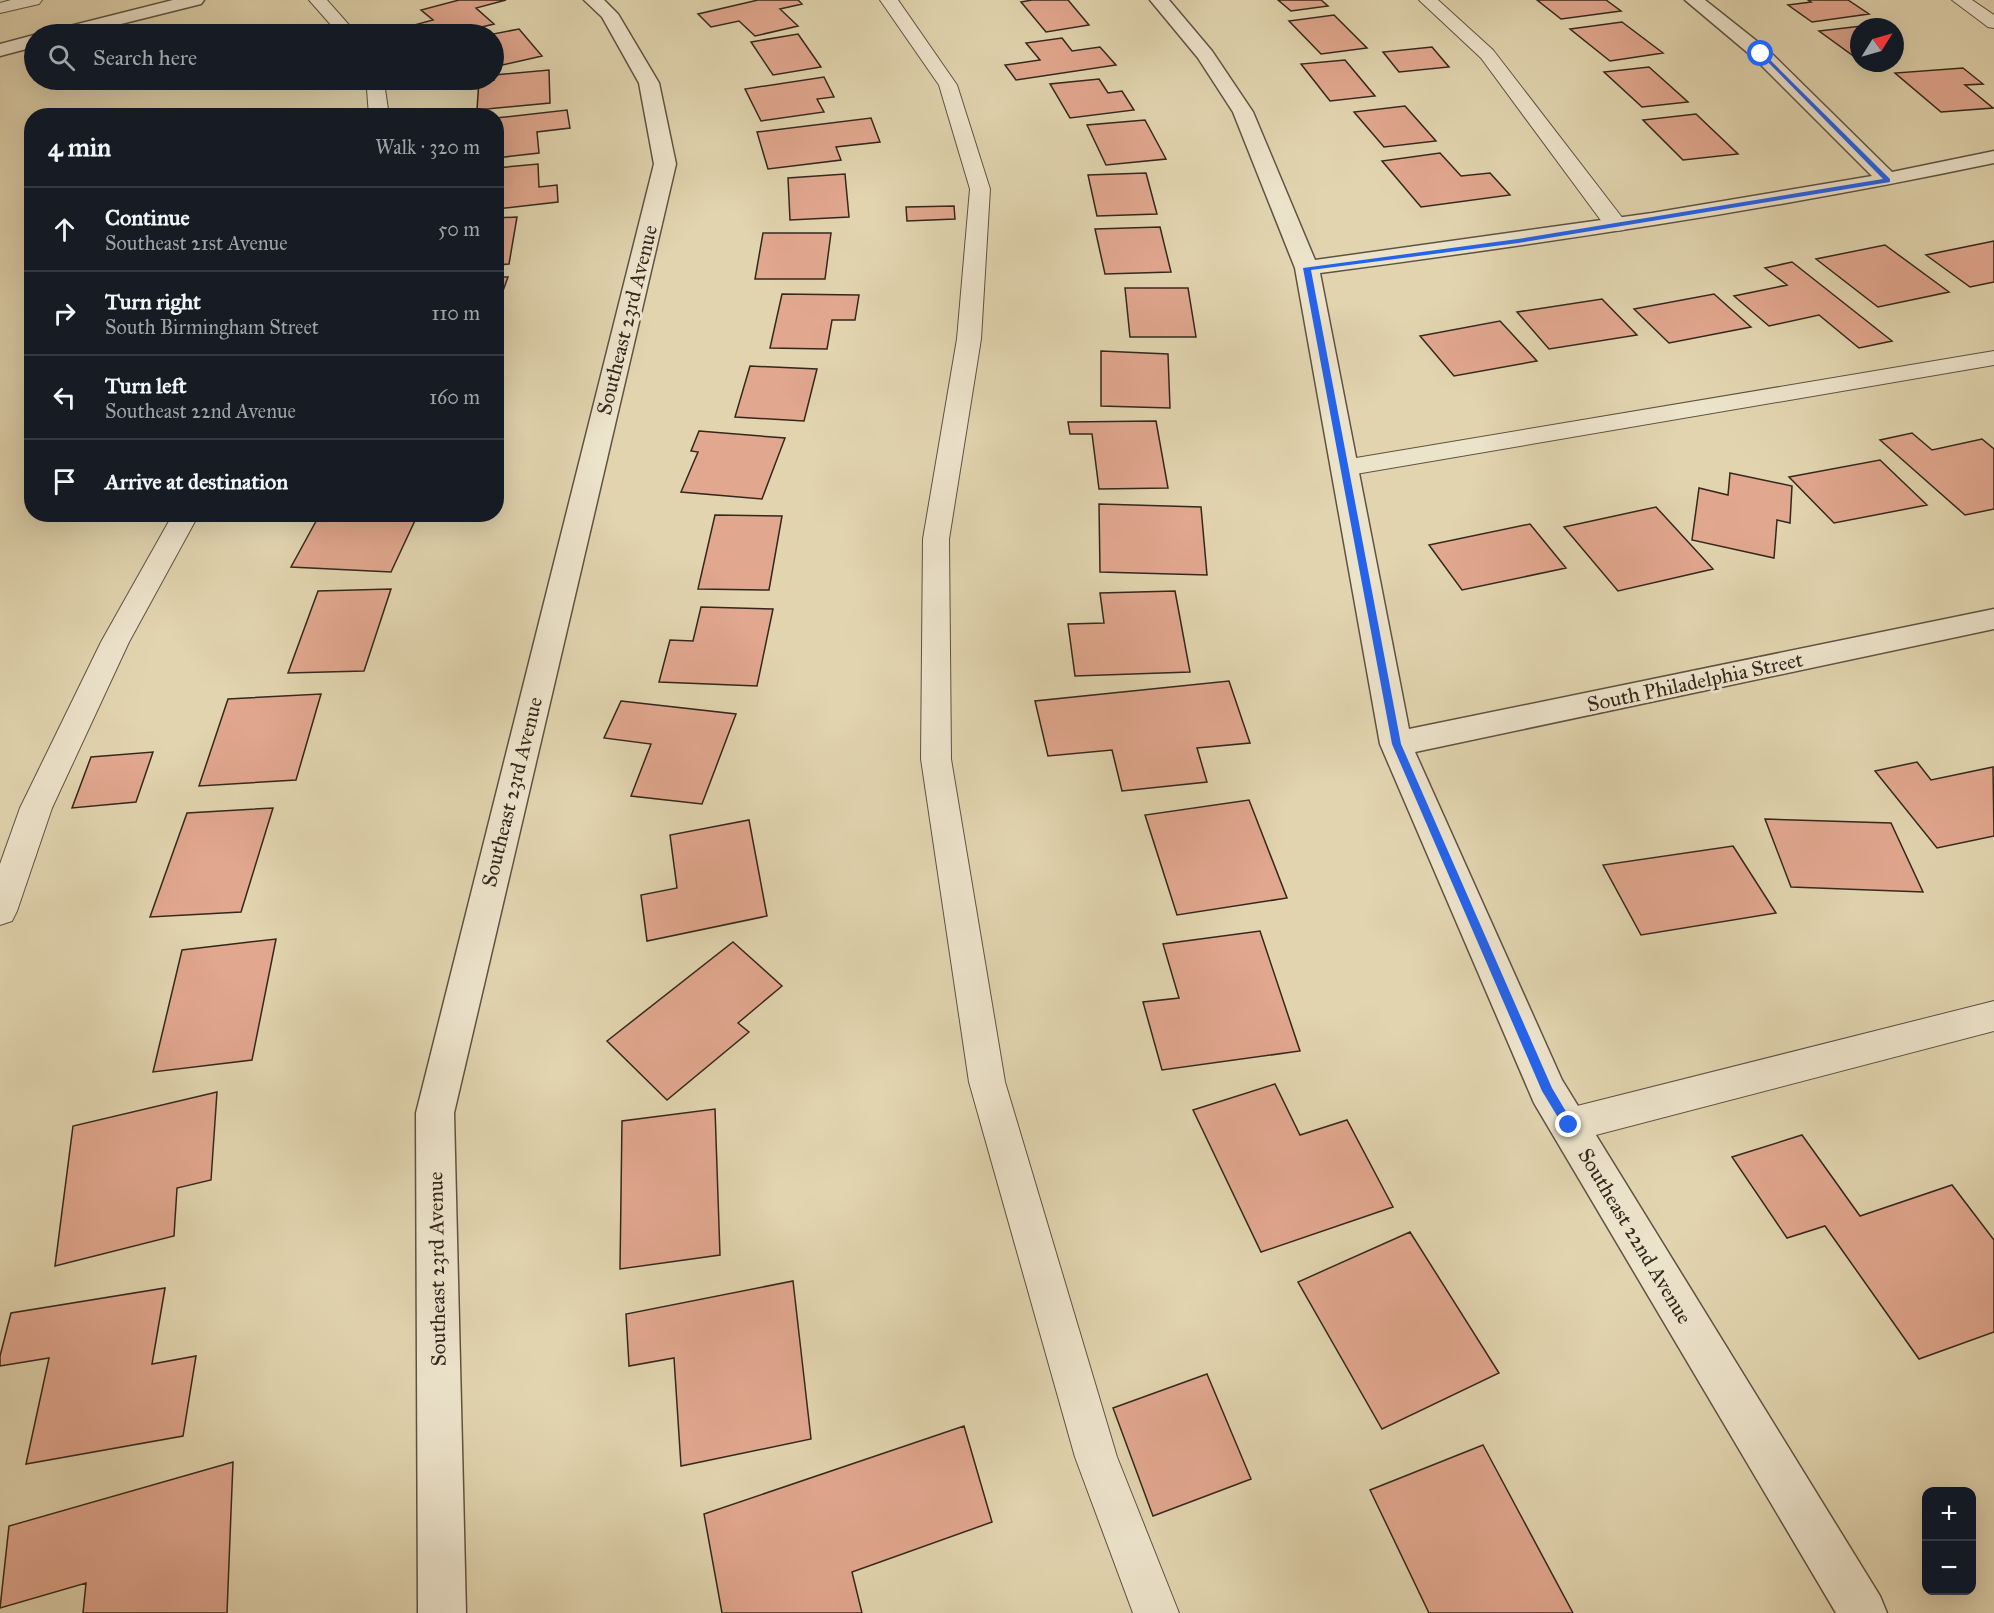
<!DOCTYPE html>
<html lang="en">
<head>
<meta charset="utf-8">
<style>
	body { margin:0; font-family:"IM FELL Great Primer",serif; background:#242831; color:#f1f3f6 }
	.controls { position:absolute; right:18px; bottom:18px; display:grid; overflow:hidden; border-radius:12px; box-shadow:0 6px 24px #0002 }
	.controls button { width:54px; height:54px; display:grid; place-items:center; padding:0; border:0; border-bottom:2px solid #363941; background:#171b24; color:#f1f3f6; font:30px sans-serif }
	.compass { position:absolute; left:1850px; top:18px; width:54px; height:54px; border-radius:50%; background:#171b24; box-shadow:0 6px 24px #0002; rotate:53deg }
	.stop { position:absolute; width:18px; height:18px; margin:-14px; border:4px solid #2563eb; border-radius:50%; background:#fff }
	.stop.end { background:#2563eb; border-color:#fff; box-shadow:0 2px 6px #0008 }
	.list { margin:0; padding:0; list-style:none }
	h2 { display:flex; justify-content:space-between; align-items:center; height:78px; margin:0; padding:0 24px; font-size:26px }
	h2 small { font-size:20px; font-weight:400; color:#9ea1a6 }
	.list li { display:grid; grid-template-columns:39px 1fr auto; gap:18px; align-items:center; box-sizing:border-box; height:84px; padding:0 24px; border-top:2px solid #363941 }
	.list b { display:block; font-size:22px; white-space:nowrap }
	.list p { margin:0; font-size:20px; white-space:nowrap; color:#9ea1a6 }
	.list em { font-size:20px; font-style:normal; color:#9ea1a6 }
	.icon { flex:none; width:33px; height:33px; fill:none; stroke:currentColor; stroke-width:2; stroke-linecap:round; stroke-linejoin:round }
	.map { position:relative; flex:none; width:1994px; height:1613px; overflow:hidden }
	.search { position:absolute; background:#171b24; box-shadow:0 6px 24px #0002; left:24px; top:24px; width:480px; height:66px; display:flex; align-items:center; gap:15px; box-sizing:border-box; padding:0 21px; border-radius:33px; color:#9ea1a6; font-size:22px }
	.panel { position:absolute; background:#171b24; box-shadow:0 6px 24px #0002; left:24px; top:108px; width:480px; height:414px; border-radius:24px }
	.map>svg:first-child { display:block }
</style>
</head>
<body>
<div class="map">
<svg width="1994" height="1613" viewBox="0 0 1994 1613">
	<rect width="100%" height="100%" fill="#e1d4af"/>
	<filter id="stains"><feTurbulence type="fractalNoise" baseFrequency=".00333" numOctaves="4"/><feColorMatrix values="0 0 0 0 .2 0 0 0 0 .09 0 0 0 0 .02 0 0 0 .5 -.17"/></filter>
	<radialGradient id="worn" r=".72"><stop offset=".6" stop-color="#630" stop-opacity="0"/><stop offset="1" stop-color="#630" stop-opacity=".3"/></radialGradient>
	<path fill="#e1a78f" stroke="#34281c" stroke-width="1.5" d="M459 0H506L476 8 494 24 453 34H381L433 20 421 10Z
		M758 0H798L802 4 780 9 798 26 755 36 739 21 711 27 698 14Z
		M1032 0H1068L1089 25 1046 32 1021 2Z
		M1278 0H1321L1328 6 1291 11Z
		M1537 0H1606L1621 11 1561 19Z
		M1808 0H1848L1869 14 1812 22 1788 5 1811 2Z
		M1334 15 1367 48 1321 54 1289 21Z
		M1622 22 1663 53 1610 61 1570 29Z
		M1879 24 1884 27H1859V60L1819 31Z
		M519 29 542 56 494 67 493 34Z
		M798 34 821 67 773 75 751 42Z
		M1062 38 1072 51 1100 47 1116 65 1016 80 1005 65 1040 60 1026 43Z
		M1432 47 1449 67 1399 72 1383 52Z
		M1345 60 1375 96 1330 101 1301 64Z
		M1649 67 1688 102 1642 107 1604 72Z
		M1963 68 1983 84 1965 85 1993 108 1941 112 1895 73Z
		M549 70 550 103 477 110 479 80H494V75Z
		M824 77 834 97 817 99 824 112 761 121 745 89Z
		M1099 79 1108 93 1122 91 1134 110 1070 118 1050 84Z
		M1405 106 1436 141 1384 147 1354 112Z
		M567 110 570 128 537 132 539 153 496 158V118Z
		M1696 114 1738 154 1683 160 1643 120Z
		M871 118 880 142 836 147 841 160 768 169 757 132Z
		M1145 120 1166 159 1106 165 1087 125Z
		M1440 153 1461 176 1490 173 1510 195 1421 207 1382 161Z
		M538 164 539 187 557 185 558 202 496 209V168Z
		M1146 173 1157 214 1097 216 1088 175Z
		M845 174 849 217 790 220 788 178Z
		M954 206 955 219 907 221 906 207Z
		M517 217 509 264 496 265V218Z
		M1160 227 1171 272 1105 274 1095 229Z
		M763 233H831L825 279H755Z
		M1994 241V282L1970 287 1926 255Z
		M1885 245 1949 292 1878 307 1816 259Z
		M1792 262 1892 341 1859 348 1819 315 1769 326 1734 296 1787 285 1765 268Z
		M496 277H508L496 310Z
		M1125 288H1188L1196 337H1130Z
		M782 294 859 295 855 320H832L827 349 770 348Z
		M1714 294 1751 327 1669 343 1634 309Z
		M1602 299 1637 335 1549 349 1517 312Z
		M1500 321 1537 361 1454 376 1420 336Z
		M1101 351 1168 354 1170 408 1101 406Z
		M750 366 817 369 804 421 735 417Z
		M1156 421 1168 488 1099 489 1092 434H1070L1068 422Z
		M699 431 785 438 762 499 681 492 698 452 691 451Z
		M1912 433 1932 450 1982 439 1994 449V509L1965 515 1880 440Z
		M1880 460 1927 505 1834 523 1789 477Z
		M1730 473 1792 486 1790 523 1777 520 1774 558 1692 540 1699 488 1728 495Z
		M1099 504 1201 507 1207 575 1100 572Z
		M1656 507 1713 569 1618 591 1564 527Z
		M320 514H418L391 572 291 567Z
		M715 515 782 516 769 590 698 589Z
		M1530 524 1566 568 1462 590 1429 545Z
		M391 589 364 671 288 673 318 591Z
		M1175 591 1190 672 1075 676 1068 624 1104 623 1100 593Z
		M701 607 773 609 757 686 659 682 670 640 693 641Z
		M1229 681 1250 743 1197 748 1207 782 1122 791 1112 750 1048 756 1035 701Z
		M321 694 296 780 199 786 228 699Z
		M621 701 736 714 702 804 631 796 651 744 604 738Z
		M153 752 136 802 72 808 91 757Z
		M1917 762 1931 780 1993 767 1994 836 1937 848 1875 771Z
		M1249 800 1287 898 1177 915 1145 815Z
		M273 808 241 912 150 917 187 813Z
		M1765 819 1891 823 1923 892 1791 887Z
		M749 820 767 916 647 941 641 895 677 888 670 835Z
		M1733 846 1776 913 1641 935 1603 865Z
		M1260 931 1300 1051 1162 1070 1143 1002 1179 998 1163 944Z
		M276 939 252 1060 153 1072 182 950Z
		M733 942 782 986 738 1023 749 1032 667 1100 607 1041Z
		M1275 1084 1300 1135 1347 1120 1393 1207 1261 1252 1193 1110Z
		M217 1092 211 1180 177 1188 174 1236 55 1266 73 1126Z
		M715 1109 720 1255 620 1269 622 1121Z
		M1802 1135 1860 1216 1952 1185 1994 1240V1332L1919 1359 1825 1226 1787 1238 1732 1157Z
		M1410 1232 1499 1373 1382 1429 1298 1282Z
		M793 1281 811 1439 681 1466 674 1358 629 1366 626 1314Z
		M165 1288 152 1364 196 1356 183 1436 26 1464 49 1358 0 1366V1356L11 1313Z
		M1207 1374 1251 1479 1153 1516 1113 1408Z
		M964 1426 992 1522 852 1572 862 1613H722L704 1514Z
		M1483 1445 1573 1613H1429L1370 1490Z
		M233 1462 227 1613H83L86 1583 0 1608 9 1526Z"/>
	<g fill="none" stroke-linecap="round" stroke-linejoin="round">
		<defs>
			<path id="service" d="M11 0H42L39 4 0 13V3Z
				M309 0H327L357 34H339Z
				M880 0H898L957 85 990 189 981 339 949 539 951 759 1005 1082 1117 1457 1179 1613H1133L1075 1457 969 1082 921 759 923 539 957 339 970 189 939 85Z
				M1419 0H1438L1493 50 1624 220 1627 225 1624 230 1616 231 1608 230 1481 58Z
				M1952 0H1972L1994 15V28L1988 27Z
				M362 80H380L385 89 389 116H369L367 89Z
				M1994 351V365L1344 476 1335 474 1331 468 1335 462 1344 460Z
				M173 514H199L129 642 52 808 17 911 12 921 0 925V864L20 808 101 642Z
				M1994 1001V1031L1569 1142 1556 1137 1550 1125 1556 1113 1569 1108Z"/>
			<path id="minor" d="M584 0H604L618 14 659 83 676 164 454 1113 466 1613H418L416 1113 654 164 639 83 602 17Z
				M1150 0H1169L1212 51 1253 112 1315 260 1652 213 1872 176 1754 58 1685 0H1705L1768 50 1892 172 1994 151V163C1771 210 1546 243 1320 273L1409 729 1994 609V629L1415 752 1562 1080 1880 1596 1887 1613H1836L1534 1103 1380 744 1295 268 1233 112 1198 58Z"/>
			<path id="tertiary" d="M173 0H204L201 4 81 34H52L54 30Z
				M34 35V47L0 56V44Z"/>
		</defs>
		<use href="#service" stroke="#5f5341" stroke-width="2"/>
		<use href="#minor" stroke="#5f5341" stroke-width="3"/>
		<use href="#tertiary" stroke="#5f5341" stroke-width="3"/>
		<use href="#service" fill="#ece3cb" fill-rule="evenodd"/>
		<use href="#minor" fill="#ece3cb" fill-rule="evenodd"/>
		<use href="#tertiary" fill="#ece3cb" fill-rule="evenodd"/>
	</g>
	<path fill="#2563eb" d="M1759 53H1763L1890 179V182L1518 243 1311 270 1401 744 1552 1088 1574 1125 1569 1130 1565 1129 1542 1091 1392 744 1303 268 1518 239 1883 179Z"/>
	<g text-anchor="middle" dominant-baseline="central" stroke-width="6" stroke-linejoin="round" paint-order="stroke">
		<g font-size="21" fill="#34281c" stroke="#ece3cb">
			<text transform="translate(627 320) rotate(-76)">Southeast 23rd Avenue</text>
			<text transform="translate(1695 682) rotate(-12)">South Philadelphia Street</text>
			<text transform="translate(512 792) rotate(-76)">Southeast 23rd Avenue</text>
			<text transform="translate(1635 1236) rotate(59)">Southeast 22nd Avenue</text>
			<text transform="translate(437 1269) rotate(-91)">Southeast 23rd Avenue</text>
		</g>
	</g>
	<rect width="100%" height="100%" filter="url(#stains)"/>
	<rect width="100%" height="100%" fill="url(#worn)"/>
</svg>
<div class="controls">
<button>+</button>
<button>−</button>
</div>
<svg class="compass" viewBox="-18 -18 36 36"><path d="M0-13l5 13h-10z" fill="#e53935"/><path d="M0 13l5-13h-10z" fill="#9ea1a6"/></svg>
<div class="stop" style="left:1761px;top:54px"></div>
<div class="stop end" style="left:1569px;top:1125px"></div>
<div class="search"><svg class="icon" aria-label="search" viewBox="0 0 24 24"><circle cx="10" cy="10" r="6"/><path d="M15 15l6 6"/></svg>Search here</div>
<section class="panel">
<h2>4 min<small>Walk · 320 m</small></h2>
<ul class="list">
<li><svg class="icon" aria-label="ahead" viewBox="0 0 24 24"><path d="M12 20V5M6 11l6-6 6 6"/></svg><div><b>Continue</b><p>Southeast 21st Avenue</p></div><em>50 m</em></li>
<li><svg class="icon" aria-label="right" viewBox="0 0 24 24"><path d="M7 20v-9h11M14 6l5 5-5 5"/></svg><div><b>Turn right</b><p>South Birmingham Street</p></div><em>110 m</em></li>
<li><svg class="icon" aria-label="left" viewBox="0 0 24 24"><path d="M17 20v-9H6M10 6l-5 5 5 5"/></svg><div><b>Turn left</b><p>Southeast 22nd Avenue</p></div><em>160 m</em></li>
<li><svg class="icon" aria-label="arrive" viewBox="0 0 24 24"><path d="M6 21V4h12l-3 4 3 4H6"/></svg><div><b>Arrive at destination</b></div></li>
</ul>
</section>
</div>
</body>
</html>
